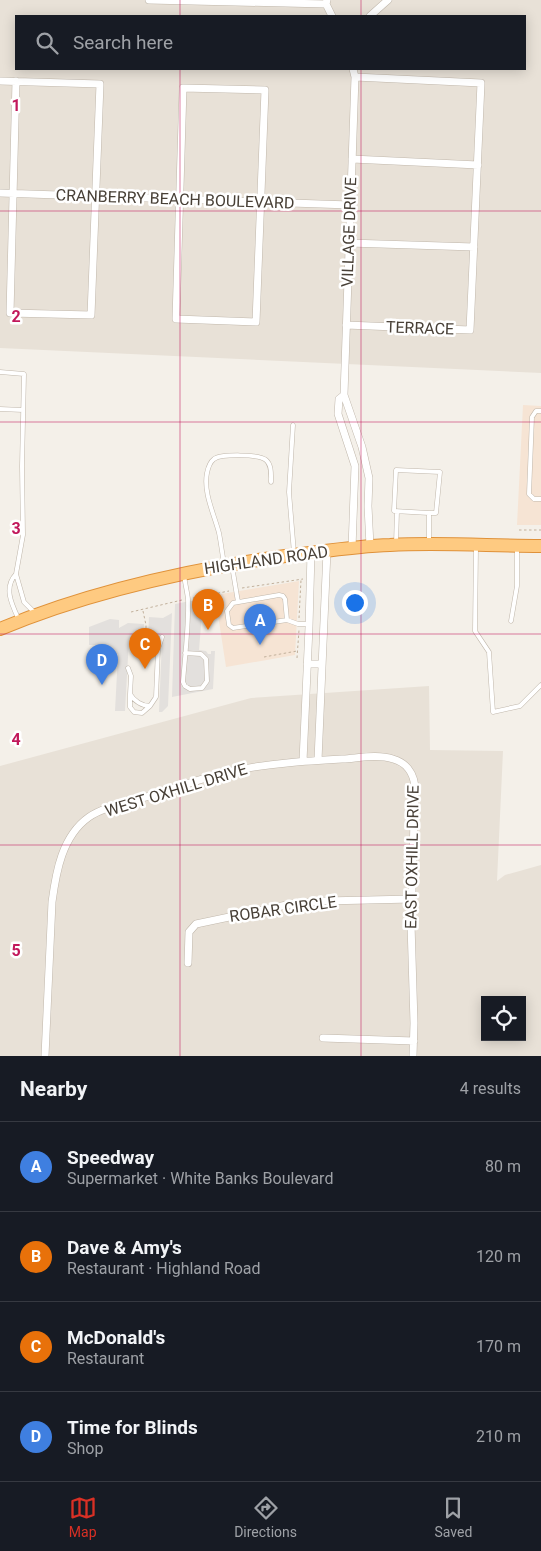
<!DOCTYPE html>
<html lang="en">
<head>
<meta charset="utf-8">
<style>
	body { margin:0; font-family:Roboto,sans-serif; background:#242831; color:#f1f3f6 }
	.controls { position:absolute; right:15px; bottom:15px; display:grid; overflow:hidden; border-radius:0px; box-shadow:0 2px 12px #0003 }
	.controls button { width:45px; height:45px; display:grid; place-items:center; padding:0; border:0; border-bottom:1px solid #363941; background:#171b24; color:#f1f3f6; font:25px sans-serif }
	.you { position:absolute; left:354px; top:602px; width:18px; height:18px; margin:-12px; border:4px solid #fff; border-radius:50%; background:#1a73e8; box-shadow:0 0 0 8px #1a73e833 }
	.badge { display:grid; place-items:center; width:32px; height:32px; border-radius:50%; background:#d93025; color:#fff; font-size:16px; font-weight:700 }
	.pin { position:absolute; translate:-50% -41px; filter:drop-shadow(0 1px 2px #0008) }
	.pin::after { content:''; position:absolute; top:26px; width:18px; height:15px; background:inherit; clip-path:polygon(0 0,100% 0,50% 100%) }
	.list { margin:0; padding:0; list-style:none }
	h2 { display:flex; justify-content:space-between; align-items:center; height:65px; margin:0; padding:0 20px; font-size:21px }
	h2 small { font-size:16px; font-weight:400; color:#9ea1a6 }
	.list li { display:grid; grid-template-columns:32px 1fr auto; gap:15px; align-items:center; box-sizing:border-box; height:90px; padding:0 20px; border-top:1px solid #363941 }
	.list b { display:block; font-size:19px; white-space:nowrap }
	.list p { margin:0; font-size:16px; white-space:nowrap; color:#9ea1a6 }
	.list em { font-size:16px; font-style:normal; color:#9ea1a6 }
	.icon { flex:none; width:28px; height:28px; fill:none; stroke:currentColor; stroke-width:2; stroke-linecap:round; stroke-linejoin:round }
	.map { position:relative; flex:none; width:541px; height:1056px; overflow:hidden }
	.search { position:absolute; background:#171b24; box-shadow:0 2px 12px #0003; left:15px; right:15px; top:15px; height:55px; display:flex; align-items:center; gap:12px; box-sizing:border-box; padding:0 18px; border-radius:0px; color:#9ea1a6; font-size:19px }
	.sheet { height:425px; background:#171b24 }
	nav { display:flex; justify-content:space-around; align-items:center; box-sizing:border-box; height:70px; border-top:1px solid #363941; background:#171b24; font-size:14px; color:#9ea1a6 }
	nav a { display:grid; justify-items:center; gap:2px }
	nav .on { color:#d93025 }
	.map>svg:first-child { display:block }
</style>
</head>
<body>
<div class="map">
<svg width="541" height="1056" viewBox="0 0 541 1056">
	<rect width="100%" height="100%" fill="#f4f0e9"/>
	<path fill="#e8e1d7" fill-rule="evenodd" d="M0 0H541V373L0 348ZM16 16H525V69H16Z
		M429 686 430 750 503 751 497 881 505 875 541 865V1056H0V766L251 698ZM485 1000H522V1037H485Z"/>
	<path fill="#f6e4d4" d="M523 405 541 406V525H517Z
		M299 581 295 655 226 667 215 595Z"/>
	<path fill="#e3e0dd" d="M190 601H203L199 650 206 651 208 654H211V651H215L213 689 172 697 175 604Z
		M172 613 168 706 162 712H159L162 640 148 639 149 617 163 618Z
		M110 619 119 620V628L128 623 144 624 143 639H129L125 711H115L118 654 104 653V645H89V627Z"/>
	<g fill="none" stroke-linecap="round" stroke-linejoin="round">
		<defs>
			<path id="service" d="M0 372 24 374 22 466 23 535 16 574 24 602 34 612
				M0 409 23 410
				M541 411H536L532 417 529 494 534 499H541
				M293 425 289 492 294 553
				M429 513H436L440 472 396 470 394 511 429 513V542
				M396 544 397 511
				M476 547 475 631 489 652 493 712 520 706 541 685
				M224 563C222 553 221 543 219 533 214 514 203 492 207 473 208 468 210 462 214 459 221 454 259 454 266 460 272 465 271 475 271 482
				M232 566 238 602
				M16 574C3 588 12 605 19 620
				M184 575C185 583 187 591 188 599 189 624 185 656 183 682L185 686 190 689 202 688 207 681 206 659 201 654 185 653
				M287 620 285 599 283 596 279 595 233 603 227 611 229 625 233 628 287 620 298 624H309
				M511 621 517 586V548
				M128 668 131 676 130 694C134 701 142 706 150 706L156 697 158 649 162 637
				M130 694V707L134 712 142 713 150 706"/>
			<path id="minor" d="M149 0 326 4
				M327 0 326 4 332 16
				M370 16 388 0
				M353 69 355 77 344 395 362 447 369 478 368 506 370 546
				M0 81 100 84 91 315 10 313 16 81
				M183 88 265 90 256 322 176 319Z
				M352 159 478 165
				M0 193 350 205
				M349 243 474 247
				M346 325 470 330 481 83 355 77
				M344 395 339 399 338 414 355 466 352 548
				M307 664H322
				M318 760 327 551
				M303 761 309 627 311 553
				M188 963 189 932 196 924 291 904 325 901 412 899
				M323 1038 414 1041
				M45 1056 52 902C56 872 62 836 89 817 105 806 128 803 146 797 177 788 206 776 237 770 272 763 308 761 343 759 359 758 378 754 393 759 407 763 413 772 415 786L411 924 414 1023 413 1056"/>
			<path id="trunk" d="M0 629C91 591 187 570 285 556 320 552 355 546 390 545 440 542 491 546 541 546"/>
		</defs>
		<use href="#service" stroke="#c0b7ab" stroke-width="5"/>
		<use href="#minor" stroke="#c0b7ab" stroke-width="8"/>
		<use href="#trunk" stroke="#df9139" stroke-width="14"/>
		<path stroke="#c2b19c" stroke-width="1" stroke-dasharray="2.5 2.5" stroke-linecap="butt" d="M519 530H541
			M242 588 303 579
			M193 598 229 591
			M143 611 146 625V641
			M131 612 182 600
			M299 618 301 580
			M135 653 136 640 153 641
			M264 657 297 651
			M297 658 299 630"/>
		<use href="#service" stroke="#fff" stroke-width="4"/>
		<use href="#minor" stroke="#fff" stroke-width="7"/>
		<use href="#trunk" stroke="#feca81" stroke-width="12"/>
	</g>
	<path fill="none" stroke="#c2185b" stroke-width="1" stroke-opacity="0.55" d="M180 0V16M361 0V16M180 69V1056M361 69V1056M0 211H541M0 422H541M0 634H541M0 845H541"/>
	<g text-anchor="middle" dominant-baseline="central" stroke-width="5" stroke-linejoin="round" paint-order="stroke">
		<g font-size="16" fill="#484037" stroke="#fff">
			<text transform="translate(175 199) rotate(2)">CRANBERRY BEACH BOULEVARD</text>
			<text transform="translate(349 232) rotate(-88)">VILLAGE DRIVE</text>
			<text transform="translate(420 328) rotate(2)">TERRACE</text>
			<text transform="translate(266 560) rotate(-8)">HIGHLAND ROAD</text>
			<text transform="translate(176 790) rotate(-17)">WEST OXHILL DRIVE</text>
			<text transform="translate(412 857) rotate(-89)">EAST OXHILL DRIVE</text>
			<text transform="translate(283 909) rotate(-8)">ROBAR CIRCLE</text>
		</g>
	</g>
	<g font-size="16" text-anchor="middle" font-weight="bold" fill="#c2185b" stroke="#fff" stroke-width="5" stroke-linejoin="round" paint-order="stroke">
		<text x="16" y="111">1</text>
		<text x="16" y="322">2</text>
		<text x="16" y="534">3</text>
		<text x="16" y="745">4</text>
		<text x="16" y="956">5</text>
	</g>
</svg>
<div class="controls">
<button><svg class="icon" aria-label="locate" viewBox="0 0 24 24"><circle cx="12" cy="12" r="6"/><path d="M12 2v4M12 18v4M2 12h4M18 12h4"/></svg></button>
</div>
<div class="you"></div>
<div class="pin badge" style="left:260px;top:645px;background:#3f7fe0">A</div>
<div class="pin badge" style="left:208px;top:630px;background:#e8710a">B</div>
<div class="pin badge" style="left:145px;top:669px;background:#e8710a">C</div>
<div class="pin badge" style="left:102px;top:685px;background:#3f7fe0">D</div>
<div class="search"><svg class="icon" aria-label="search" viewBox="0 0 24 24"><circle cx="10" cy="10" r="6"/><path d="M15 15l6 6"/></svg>Search here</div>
</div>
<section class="sheet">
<h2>Nearby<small>4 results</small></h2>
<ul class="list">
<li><span class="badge" style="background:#3f7fe0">A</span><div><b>Speedway</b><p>Supermarket · White Banks Boulevard</p></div><em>80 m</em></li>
<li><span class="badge" style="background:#e8710a">B</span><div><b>Dave &amp; Amy's</b><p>Restaurant · Highland Road</p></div><em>120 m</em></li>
<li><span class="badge" style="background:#e8710a">C</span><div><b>McDonald's</b><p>Restaurant</p></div><em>170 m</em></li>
<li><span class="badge" style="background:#3f7fe0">D</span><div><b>Time for Blinds</b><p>Shop</p></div><em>210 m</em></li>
</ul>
</section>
<nav>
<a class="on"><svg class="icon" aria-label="map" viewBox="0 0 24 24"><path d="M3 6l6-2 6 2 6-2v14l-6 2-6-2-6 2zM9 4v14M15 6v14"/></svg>Map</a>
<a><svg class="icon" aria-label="directions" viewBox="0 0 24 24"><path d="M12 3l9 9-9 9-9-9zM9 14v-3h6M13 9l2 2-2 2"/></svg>Directions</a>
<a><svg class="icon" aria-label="saved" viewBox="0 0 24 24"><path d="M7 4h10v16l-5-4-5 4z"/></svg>Saved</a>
</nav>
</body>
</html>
